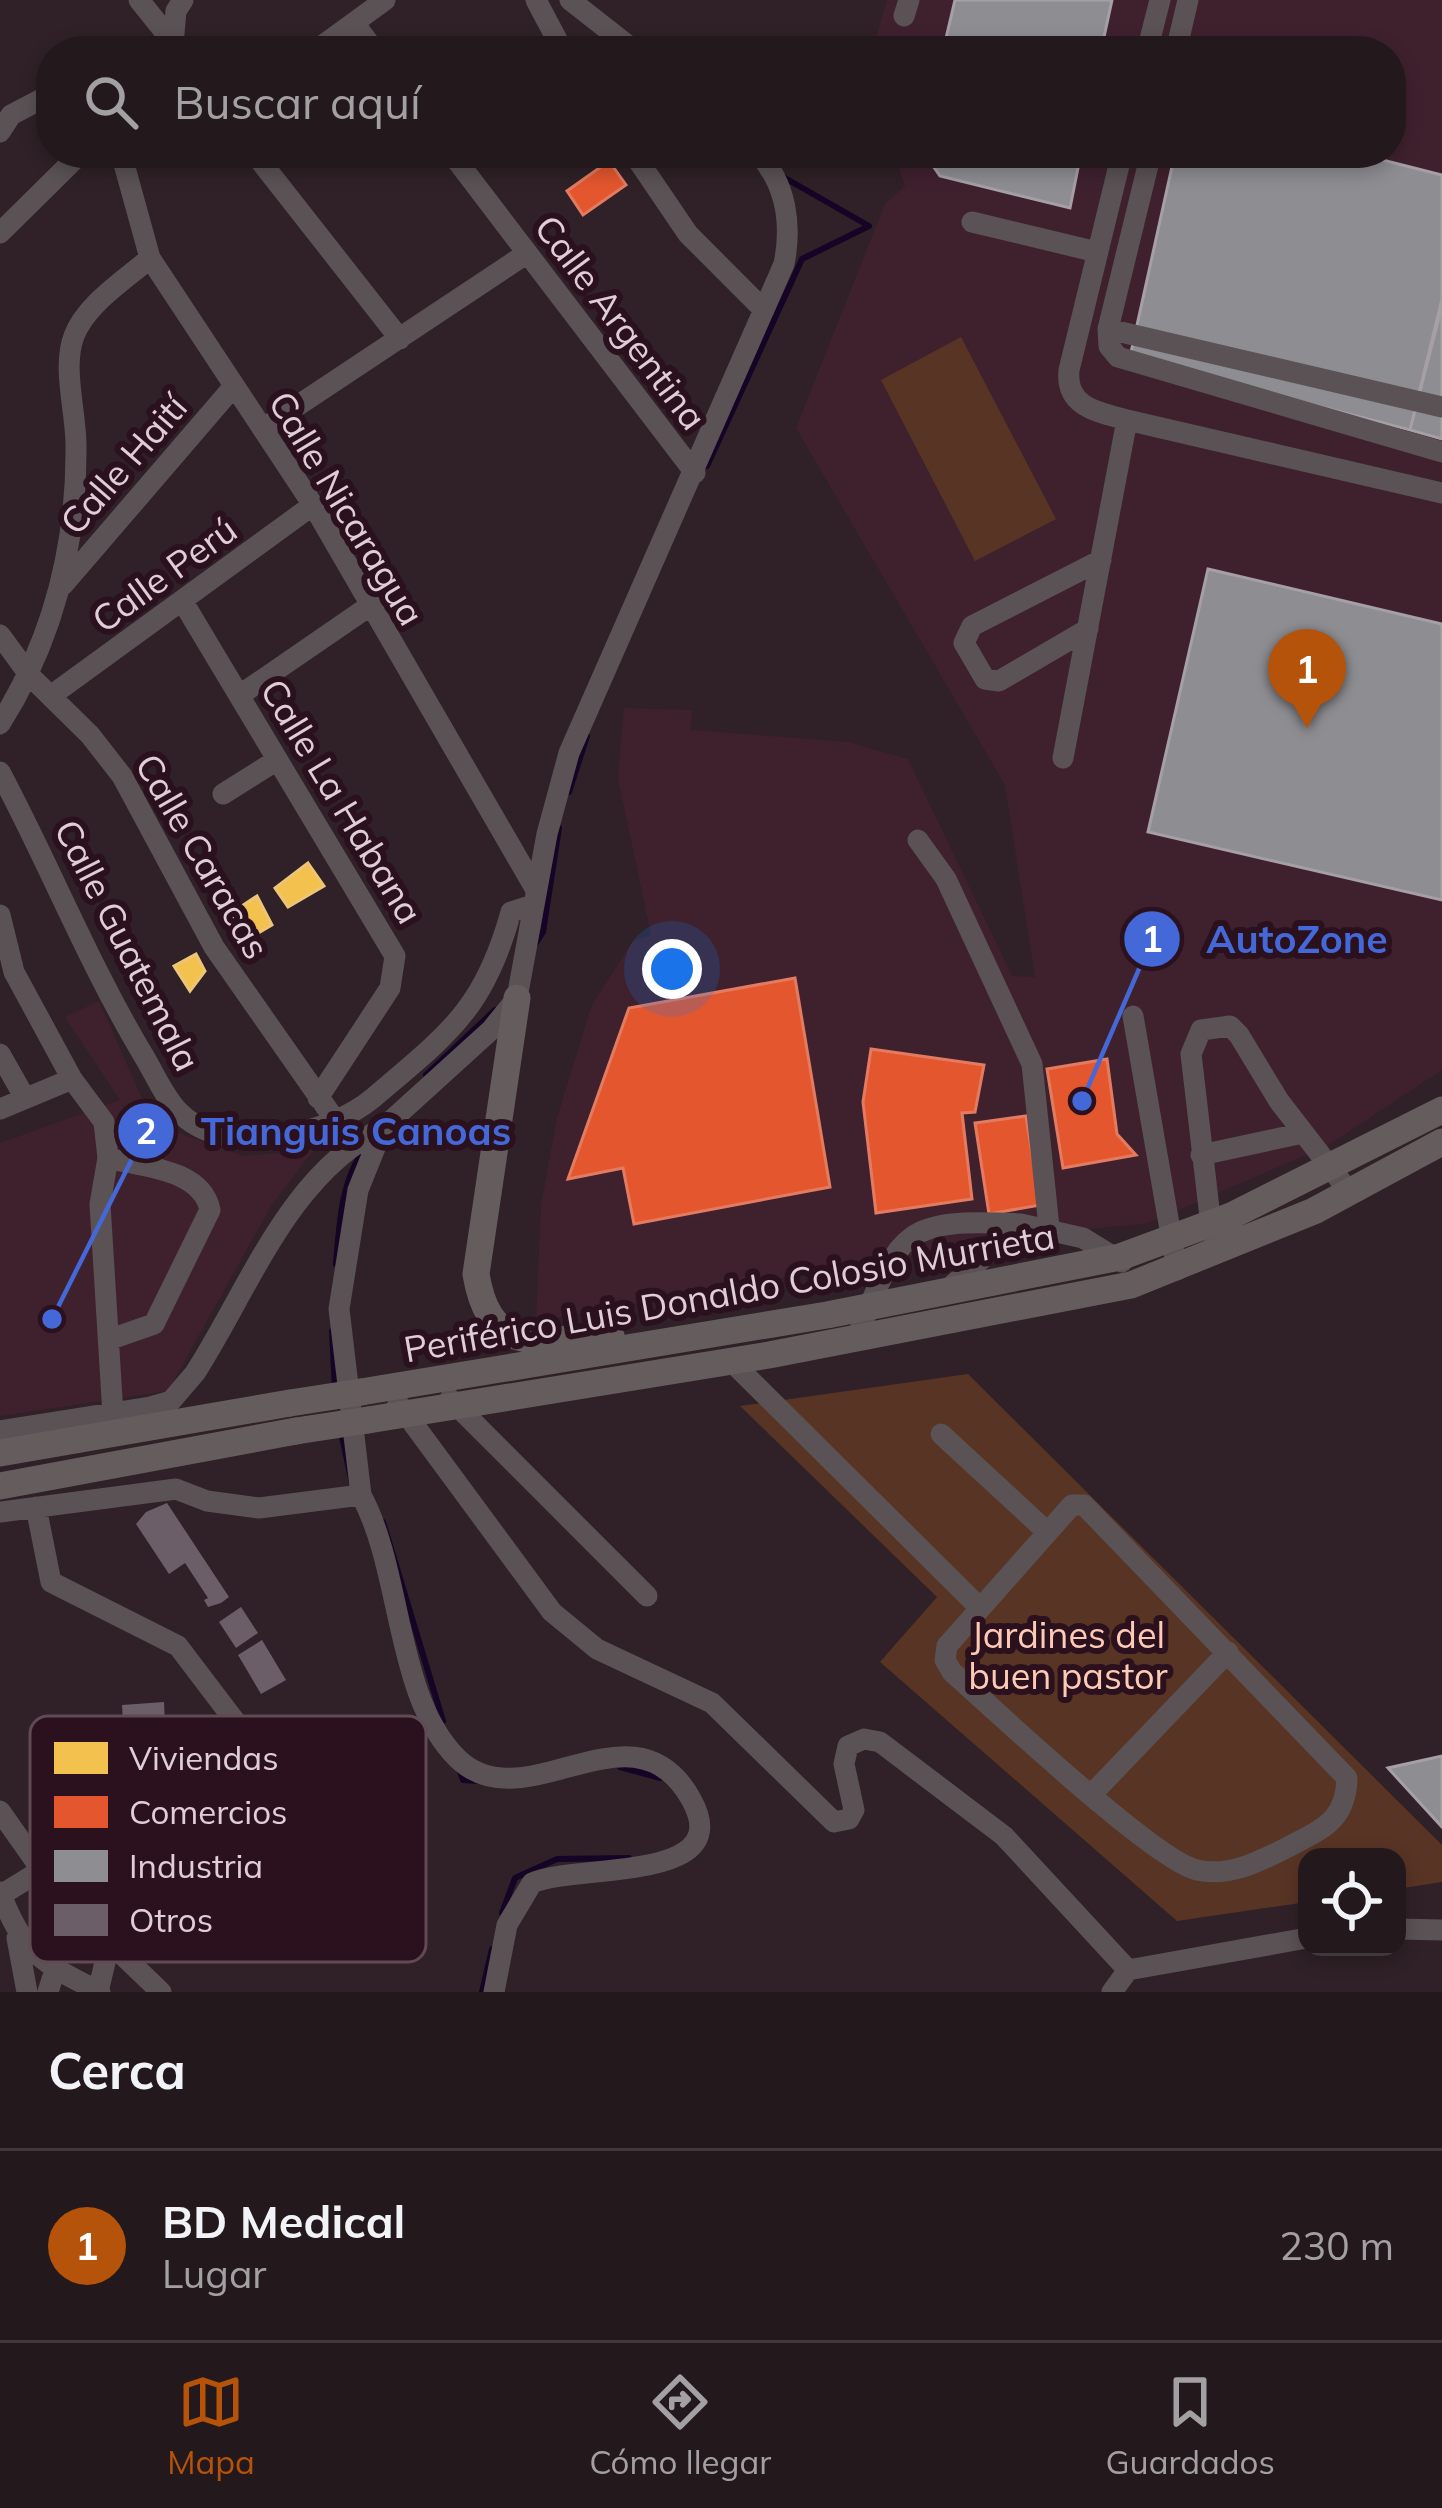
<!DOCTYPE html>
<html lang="es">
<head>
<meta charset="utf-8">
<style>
	body { margin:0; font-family:Mulish,sans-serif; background:#2b2226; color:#f1f3f6 }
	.controls { position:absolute; right:36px; bottom:36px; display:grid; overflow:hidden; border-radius:24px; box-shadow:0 6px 18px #0003 }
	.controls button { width:108px; height:108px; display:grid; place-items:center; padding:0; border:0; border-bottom:3px solid #40383b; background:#23191d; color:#f1f3f6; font:60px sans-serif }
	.you { position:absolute; left:672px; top:969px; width:42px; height:42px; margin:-30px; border:9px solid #fff; border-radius:50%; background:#1a73e8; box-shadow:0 0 0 18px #1a73e833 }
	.badge { display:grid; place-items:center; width:78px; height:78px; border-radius:50%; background:#b45309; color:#fff; font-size:39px; font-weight:700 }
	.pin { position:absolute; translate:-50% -99px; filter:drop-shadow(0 3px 6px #0008) }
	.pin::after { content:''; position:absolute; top:63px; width:42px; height:36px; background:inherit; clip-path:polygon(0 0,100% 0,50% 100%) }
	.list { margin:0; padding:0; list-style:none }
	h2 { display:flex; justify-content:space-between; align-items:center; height:156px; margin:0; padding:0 48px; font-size:51px }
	h2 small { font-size:39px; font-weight:400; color:#a3a0a4 }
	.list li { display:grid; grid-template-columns:78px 1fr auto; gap:36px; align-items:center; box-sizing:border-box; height:192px; padding:0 48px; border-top:3px solid #40383b }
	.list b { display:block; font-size:45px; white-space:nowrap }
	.list p { margin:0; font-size:39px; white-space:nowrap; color:#a3a0a4 }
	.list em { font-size:39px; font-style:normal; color:#a3a0a4 }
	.icon { flex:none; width:66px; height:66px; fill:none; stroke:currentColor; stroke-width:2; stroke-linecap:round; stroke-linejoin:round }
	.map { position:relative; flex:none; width:1442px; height:1992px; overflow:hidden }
	.search { position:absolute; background:#23191d; box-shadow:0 6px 18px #0003; left:36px; right:36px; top:36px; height:132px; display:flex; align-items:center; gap:30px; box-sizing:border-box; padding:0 42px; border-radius:48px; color:#a3a0a4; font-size:45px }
	.sheet { height:348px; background:#23191d }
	nav { display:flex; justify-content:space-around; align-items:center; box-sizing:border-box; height:168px; border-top:3px solid #40383b; background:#23191d; font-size:33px; color:#a3a0a4 }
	nav a { display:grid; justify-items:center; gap:6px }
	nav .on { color:#b45309 }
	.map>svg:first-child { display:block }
</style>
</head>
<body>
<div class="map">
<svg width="1442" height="1992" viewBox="0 0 1442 1992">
	<rect width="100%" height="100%" fill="#2f2127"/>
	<path fill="#3f212e" d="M887 0H1442V1070L1327 1146 1148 1223 1023 1236 536 1321 541 1206 557 1118 591 1007 633 941 651 935 618 778 624 708 692 710 690 730 848 742 908 759 1012 976 1035 977 1005 785 796 428 885 204 905 186 894 153H1391V51H872Z
		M99 1001 144 1103 165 1128 244 1156 279 1153 325 1135 271 1206 168 1391 0 1416V1143L120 1100 65 1017Z"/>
	<path fill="#583425" d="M961 337 1056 519 975 561 881 380Z
		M968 1374 1442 1845V1882L1397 1889V1857H1307V1902L1177 1921 880 1662 937 1597 740 1406Z"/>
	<path fill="#f2c14e" stroke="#edc576" stroke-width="3" d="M308 863 324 886 288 907 275 888Z
		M257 896 272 925 238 945 225 917Z
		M196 954 205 971 190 991 174 966Z"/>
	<path fill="#e4572e" stroke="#e37b60" stroke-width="3" d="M609 161 626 185 583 215 567 191Z
		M795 978 830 1187 634 1224 623 1168 568 1179 629 1008Z
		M871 1049 984 1065 975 1112 962 1113 972 1199 876 1213 863 1102Z
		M1107 1059 1117 1134 1136 1155 1063 1168 1047 1069Z
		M1026 1116 1040 1205 989 1214 975 1123Z"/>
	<path fill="#8d8d92" stroke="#a6a0a6" stroke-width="3" d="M955 0H1112L1101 51H943Z
		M924 153H1081L1070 208 940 176Z
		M1175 153H1355L1442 175V299L1410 430 1130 357Z
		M1442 306V439L1410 430Z
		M1208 569 1442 624V900L1148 832Z
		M1442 1756V1827L1388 1768Z"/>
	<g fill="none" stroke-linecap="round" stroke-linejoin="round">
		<path stroke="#150426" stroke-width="6" d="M707 466 802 259 869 226 785 178
			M569 792 587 736
			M536 943 543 932 559 828
			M426 1075 495 1010
			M336 1264C339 1228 341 1180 364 1150
			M332 1331 335 1389
			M341 1432 352 1483
			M383 1522 443 1721
			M620 1767 660 1778
			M459 1768 463 1780 478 1781
			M502 1913 515 1878 557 1859 629 1858
			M482 1992 492 1949"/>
	</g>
	<path fill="#6c5e68" d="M167 1503 229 1597 221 1603 208 1607 204 1600 208 1598 185 1563 169 1574 136 1524 146 1512Z
		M241 1607 258 1633 236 1648 219 1622Z
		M262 1640 286 1680 261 1694 238 1655Z
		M164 1702 166 1752 125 1755 122 1705Z"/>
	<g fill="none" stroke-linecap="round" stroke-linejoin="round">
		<path stroke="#5a5254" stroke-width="21" d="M139 0 180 51
			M536 0 563 51
			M570 0 635 51
			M904 16 909 0
			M354 23 375 51
			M173 45 176 11 183 0
			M315 51 385 0
			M1147 51 1160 0
			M1176 51 1188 0
			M0 132 11 115 51 94
			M121 153 150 258 313 505 536 890
			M254 153 400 339
			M451 153 695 473
			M633 153 688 234 764 310
			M1122 153 1069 370C1065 407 1098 412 1127 420L1442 493
			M1151 153 1108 329 1109 346 1118 357 1442 452
			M972 222 1097 252
			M0 233 81 153
			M1108 329 1442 407
			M264 428 526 254
			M63 585 234 386
			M183 602 395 956 390 988 318 1098
			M1088 629 999 681 985 679 964 643 972 626 1101 560
			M0 635 30 676 90 735 122 776 214 947 335 1120
			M52 695 313 505
			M240 695 368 607
			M0 724C53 640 77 545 76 445 76 412 62 367 74 336 86 304 125 280 150 258
			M1063 758 1127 420
			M0 772C50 866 90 967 145 1058 155 1075 165 1098 179 1112 225 1160 329 1135 373 1098 448 1034 484 1010 511 912L533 905
			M223 794 277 760
			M918 840 946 879 1032 1064 1049 1227
			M0 915 14 972 72 1079 104 1122 108 1158 100 1204 113 1415
			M1133 1016 1177 1270
			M0 1054 25 1098
			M0 1109 72 1079
			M1201 1155 1303 1133
			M108 1158C143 1167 202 1169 210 1210L154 1324 111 1339
			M1212 1234 1191 1054 1201 1030 1230 1026 1239 1035 1279 1101 1350 1193
			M948 1289 1021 1224 1083 1238 1122 1262
			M856 1339C900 1230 901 1218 1021 1224
			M731 1361 979 1607
			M450 1399 647 1596
			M398 1403 552 1612 597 1649 712 1703 834 1822 849 1819 854 1810 844 1764 848 1746 864 1739 880 1742 1004 1836 1128 1970
			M0 1431 150 1407 171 1401 195 1373C249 1289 289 1174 383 1128
			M941 1434 1045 1530
			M361 1495C403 1572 395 1698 458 1759 526 1824 633 1695 691 1799 739 1884 577 1863 532 1883L507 1925 494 1992
			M1072 1505H1084L1347 1778C1346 1818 1326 1827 1294 1844 1264 1859 1231 1878 1197 1870 1155 1861 994 1709 952 1672L945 1660 947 1646Z
			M36 1507 51 1582 178 1646 241 1729
			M0 1512 176 1489 207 1501 259 1508 361 1495 339 1309 358 1190 383 1128 491 1030 517 998 547 834 569 753 784 264C792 224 786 184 758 153
			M1092 1794 1228 1652
			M0 1811 57 1892 161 1992
			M0 1892C24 1954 42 1963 100 1992
			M1 1895 40 1871
			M1397 1929 1442 1930
			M17 1938 27 1992
			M48 1992 55 1970 57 1892
			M98 1992 110 1941
			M1112 1992 1128 1970 1307 1938"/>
		<path stroke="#655c5d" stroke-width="27" d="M517 998 476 1274C490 1360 543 1339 611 1336
			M361 1392 827 1315 1120 1257 1231 1216 1442 1110
			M368 1420 769 1355 1131 1285 1314 1211 1442 1142
			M0 1453 290 1403
			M0 1486 296 1431"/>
		<path stroke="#655c5d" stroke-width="27" d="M290 1403 361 1392
			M296 1431 368 1420"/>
	</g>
	<g text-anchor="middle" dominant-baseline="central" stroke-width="12" stroke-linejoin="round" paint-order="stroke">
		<g font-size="36" fill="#e0ced5" stroke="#2a111d">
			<text transform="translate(621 322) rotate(53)">Calle Argentina</text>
			<text transform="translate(123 464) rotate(-49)">Calle Haití</text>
			<text transform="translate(347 508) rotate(59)">Calle Nicaragua</text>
			<text transform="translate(164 574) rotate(-36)">Calle Perú</text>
			<text transform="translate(342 801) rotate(59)">Calle La Habana</text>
			<text transform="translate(203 856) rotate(60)">Calle Caracas</text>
			<text transform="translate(128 945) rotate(63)">Calle Guatemala</text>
			<text transform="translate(729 1292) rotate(-10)">Periférico Luis Donaldo Colosio Murrieta</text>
		</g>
		<g font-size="36" fill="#fdcbb5" stroke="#2a111d">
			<text x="1068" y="1634">Jardines del<tspan x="1068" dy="41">buen pastor</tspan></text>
		</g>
	</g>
	<rect x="30" y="1716" width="396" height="246" rx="18" fill="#2a111d" stroke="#614a54" stroke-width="3"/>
	<rect x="54" y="1742" width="54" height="32" fill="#f2c14e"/>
	<rect x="54" y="1796" width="54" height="32" fill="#e4572e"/>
	<rect x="54" y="1850" width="54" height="32" fill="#8d8d92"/>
	<rect x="54" y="1904" width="54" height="32" fill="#6c5e68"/>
	<g font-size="33" fill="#e0ced5">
		<text x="129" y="1770">Viviendas</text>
		<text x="129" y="1824">Comercios</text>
		<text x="129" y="1878">Industria</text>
		<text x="129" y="1932">Otros</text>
	</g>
	<path fill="none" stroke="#4468d7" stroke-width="4.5" d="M1082 1101L1152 939M52 1319L146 1131"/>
	<g fill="#4468d7" stroke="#2a111d" stroke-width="4.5">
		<circle cx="1082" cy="1101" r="12"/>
		<circle cx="52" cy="1319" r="12"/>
		<circle cx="1152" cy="939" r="30"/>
		<circle cx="146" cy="1131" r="30"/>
	</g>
	<g font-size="36" text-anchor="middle" font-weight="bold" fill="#fff">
		<text x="1152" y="952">1</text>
		<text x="146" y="1144">2</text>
	</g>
	<g font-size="39" text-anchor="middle" font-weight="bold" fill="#4468d7" stroke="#2a111d" stroke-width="12" stroke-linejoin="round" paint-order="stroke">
		<text x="1297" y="953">AutoZone</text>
		<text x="356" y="1145">Tianguis Canoas</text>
	</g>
</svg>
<div class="controls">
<button><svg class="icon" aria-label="locate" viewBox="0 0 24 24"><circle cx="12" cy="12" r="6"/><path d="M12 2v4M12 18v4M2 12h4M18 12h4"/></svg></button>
</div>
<div class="you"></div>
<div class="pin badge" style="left:1307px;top:728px">1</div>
<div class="search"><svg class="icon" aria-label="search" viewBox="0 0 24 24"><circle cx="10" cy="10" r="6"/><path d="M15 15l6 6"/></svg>Buscar aquí</div>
</div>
<section class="sheet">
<h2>Cerca<small></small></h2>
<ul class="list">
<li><span class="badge">1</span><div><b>BD Medical</b><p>Lugar</p></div><em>230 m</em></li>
</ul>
</section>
<nav>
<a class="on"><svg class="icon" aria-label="map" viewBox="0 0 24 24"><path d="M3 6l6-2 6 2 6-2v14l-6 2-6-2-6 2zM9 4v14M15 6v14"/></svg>Mapa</a>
<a><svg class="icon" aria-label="directions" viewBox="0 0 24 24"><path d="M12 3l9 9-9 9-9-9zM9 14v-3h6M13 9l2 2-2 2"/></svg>Cómo llegar</a>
<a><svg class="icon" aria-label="saved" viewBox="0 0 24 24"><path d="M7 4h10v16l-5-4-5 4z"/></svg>Guardados</a>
</nav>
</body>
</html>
